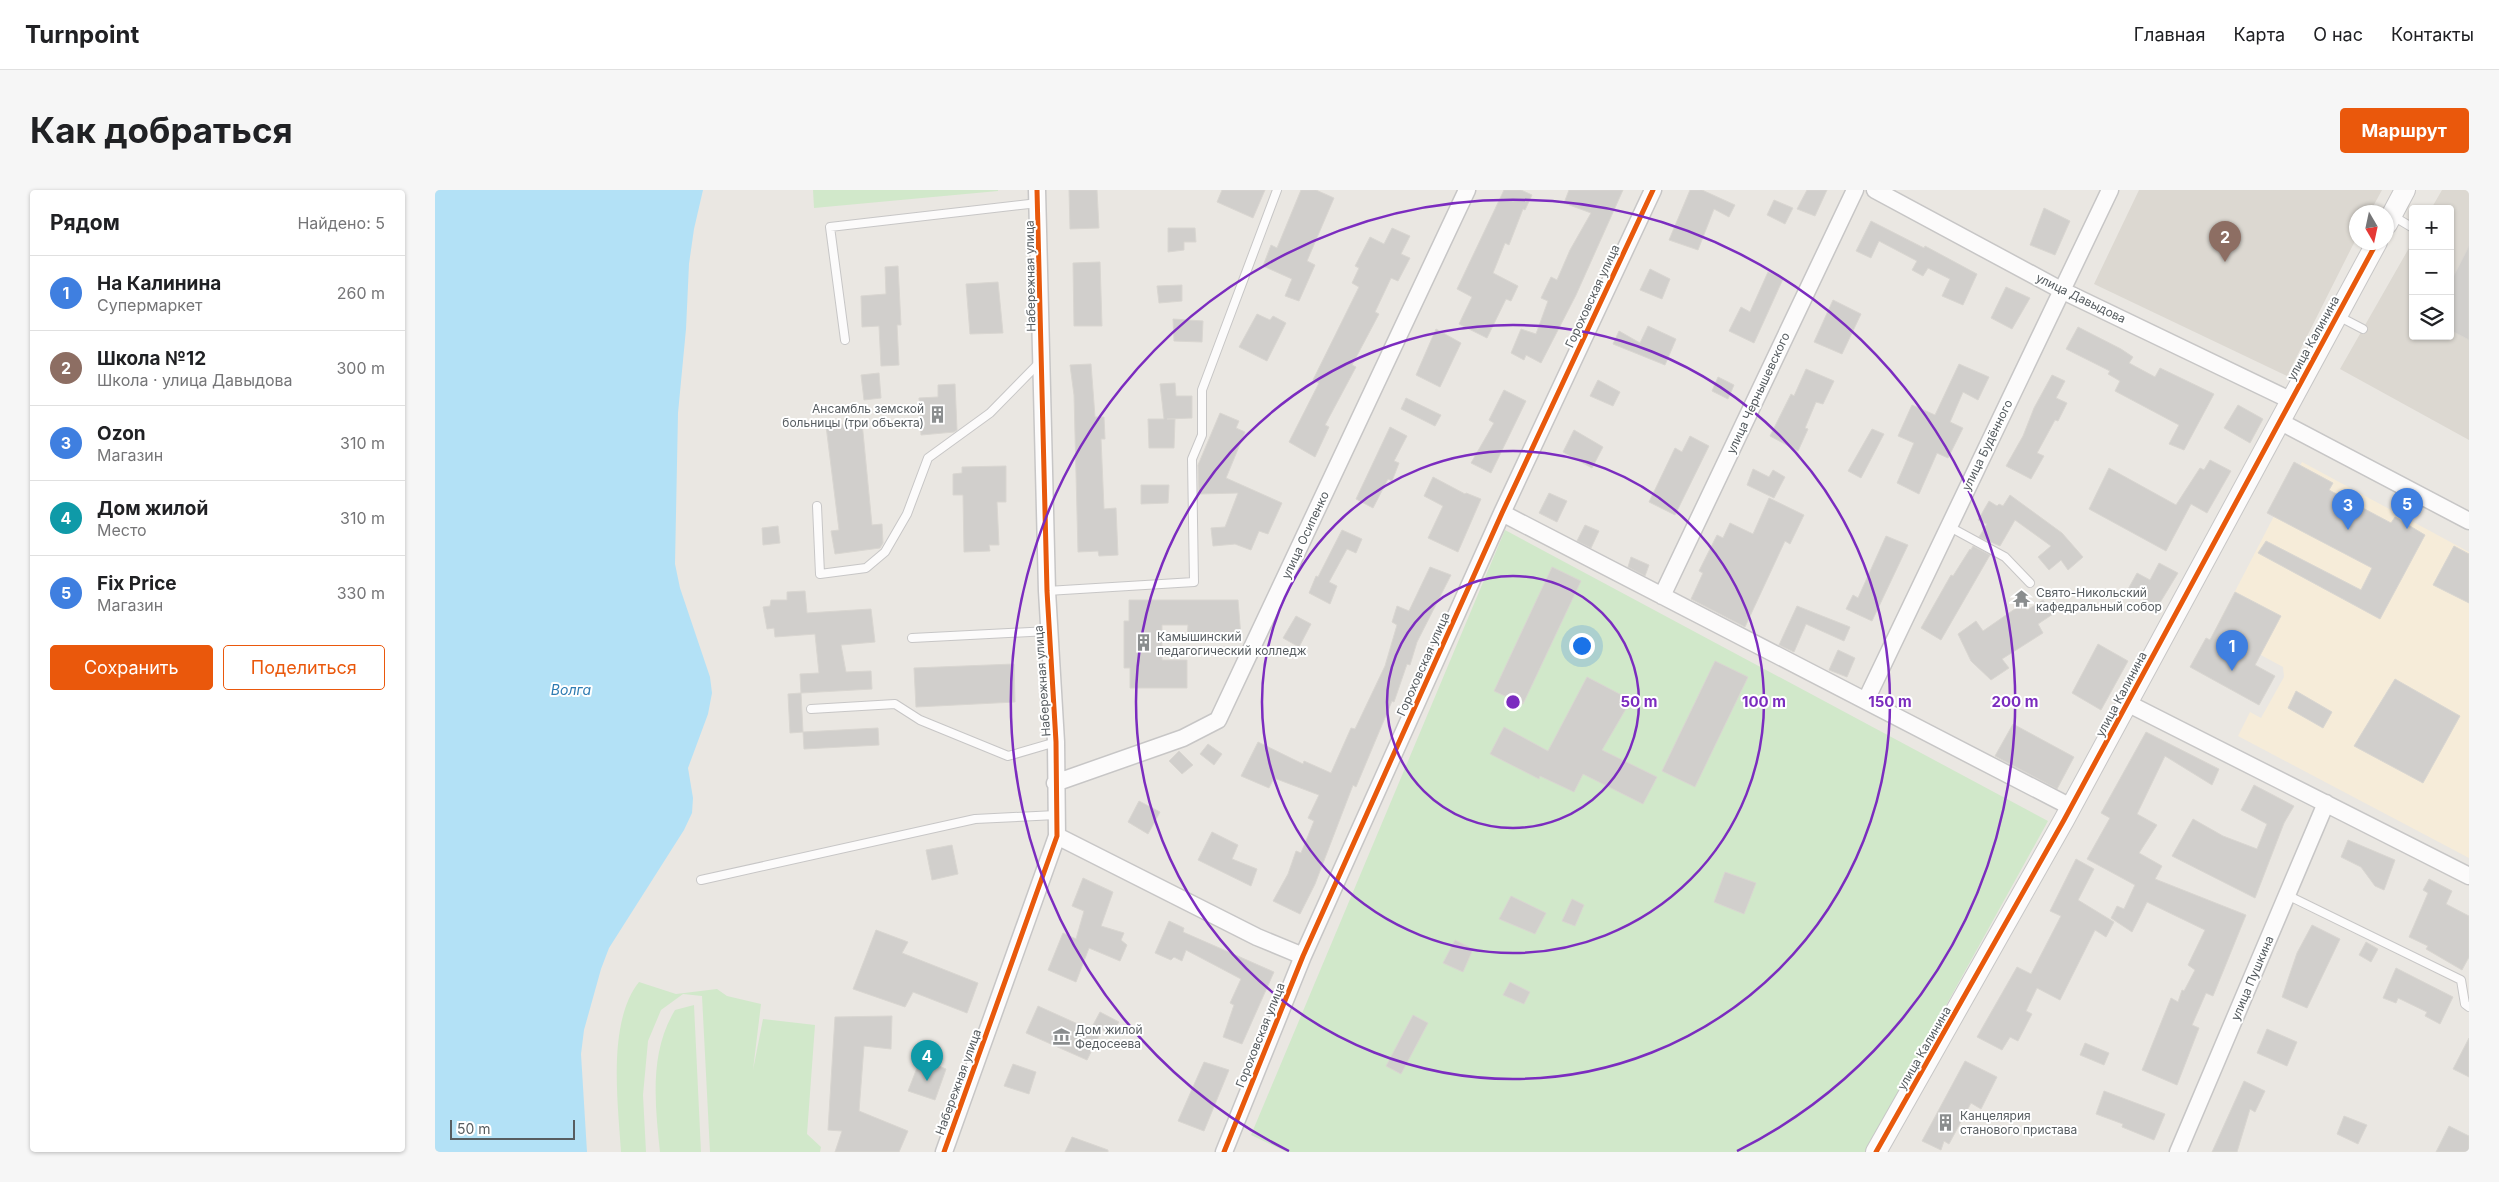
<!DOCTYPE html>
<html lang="ru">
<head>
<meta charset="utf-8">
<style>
	body { margin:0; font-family:Inter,sans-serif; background:#f6f6f6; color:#202124 }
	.controls { position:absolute; right:15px; top:15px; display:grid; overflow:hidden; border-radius:5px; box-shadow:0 1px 4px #0004 }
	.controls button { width:45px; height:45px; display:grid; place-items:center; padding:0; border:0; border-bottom:1px solid #e0e0e0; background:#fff; color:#202124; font:25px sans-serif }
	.compass { position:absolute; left:1914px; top:15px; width:45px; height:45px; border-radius:50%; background:#fff; box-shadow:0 1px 4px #0004; rotate:171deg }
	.scale { position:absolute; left:15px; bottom:12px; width:125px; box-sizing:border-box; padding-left:5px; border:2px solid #575d61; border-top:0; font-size:14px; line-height:18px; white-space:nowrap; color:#575d61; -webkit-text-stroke:4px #fff; paint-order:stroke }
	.you { position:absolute; left:1146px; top:455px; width:18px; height:18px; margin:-12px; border:4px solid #fff; border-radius:50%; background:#1a73e8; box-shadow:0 0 0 8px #1a73e833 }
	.badge { display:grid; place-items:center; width:32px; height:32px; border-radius:50%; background:#ea580c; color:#fff; font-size:16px; font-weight:700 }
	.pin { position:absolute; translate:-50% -41px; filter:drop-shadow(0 1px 2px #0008) }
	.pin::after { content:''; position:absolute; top:26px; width:18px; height:15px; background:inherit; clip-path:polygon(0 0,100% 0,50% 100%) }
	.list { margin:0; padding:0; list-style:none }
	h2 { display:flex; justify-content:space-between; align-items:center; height:65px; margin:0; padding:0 20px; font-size:21px }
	h2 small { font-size:16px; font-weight:400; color:#757577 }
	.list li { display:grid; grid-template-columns:32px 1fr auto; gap:15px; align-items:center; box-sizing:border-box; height:75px; padding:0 20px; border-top:1px solid #e0e0e0 }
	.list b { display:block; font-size:19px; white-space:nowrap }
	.list p { margin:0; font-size:16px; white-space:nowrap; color:#757577 }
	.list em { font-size:16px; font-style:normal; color:#757577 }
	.actions { display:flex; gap:10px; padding:15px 20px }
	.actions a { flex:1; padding:11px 0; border:1px solid #ea580c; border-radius:5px; text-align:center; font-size:18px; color:#ea580c }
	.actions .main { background:#ea580c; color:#fff }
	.icon { flex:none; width:28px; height:28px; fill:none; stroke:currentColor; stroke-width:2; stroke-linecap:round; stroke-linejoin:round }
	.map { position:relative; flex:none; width:2034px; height:962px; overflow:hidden; border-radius:5px }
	header { display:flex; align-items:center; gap:30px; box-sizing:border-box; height:70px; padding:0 25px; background:#fff; border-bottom:1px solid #e0e0e0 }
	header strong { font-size:24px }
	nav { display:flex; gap:28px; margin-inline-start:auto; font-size:18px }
	.intro { display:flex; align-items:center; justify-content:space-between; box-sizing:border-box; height:120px; padding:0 30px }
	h1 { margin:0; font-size:35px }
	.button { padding:12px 22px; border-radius:5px; background:#ea580c; color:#fff; font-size:18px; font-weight:700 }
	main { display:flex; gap:30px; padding:0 30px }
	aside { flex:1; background:#fff; border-radius:5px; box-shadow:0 1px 4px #0004 }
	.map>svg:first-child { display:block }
</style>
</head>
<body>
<header>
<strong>Turnpoint</strong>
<nav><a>Главная</a><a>Карта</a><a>О нас</a><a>Контакты</a></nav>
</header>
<div class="intro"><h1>Как добраться</h1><a class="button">Маршрут</a></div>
<main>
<aside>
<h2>Рядом<small>Найдено: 5</small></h2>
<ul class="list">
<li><span class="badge" style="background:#3f7fe0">1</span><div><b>На Калинина</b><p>Супермаркет</p></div><em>260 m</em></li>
<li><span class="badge" style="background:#8d6e63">2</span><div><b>Школа №12</b><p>Школа · улица Давыдова</p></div><em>300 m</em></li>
<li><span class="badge" style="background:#3f7fe0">3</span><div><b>Ozon</b><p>Магазин</p></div><em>310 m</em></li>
<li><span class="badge" style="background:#0f9aa8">4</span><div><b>Дом жилой</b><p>Место</p></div><em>310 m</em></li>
<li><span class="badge" style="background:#3f7fe0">5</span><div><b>Fix Price</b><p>Магазин</p></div><em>330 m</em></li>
</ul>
<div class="actions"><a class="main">Сохранить</a><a>Поделиться</a></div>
</aside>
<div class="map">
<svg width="2034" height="962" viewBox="0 0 2034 962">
	<rect width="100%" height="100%" fill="#eae7e2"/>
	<path fill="#f6ecd9" d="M1867 272 2034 362V668L1803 546 1815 522 1826 528 1849 487 1848 477 1780 440Z"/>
	<path fill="#dcd8d1" d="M1704 0H1947L1935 22H1922L1921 49 1852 186 1659 94Z
		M2007 0H2034V250L1905 179 1978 51V146H2015V19H1996Z"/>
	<path fill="#d1e8ca" d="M378 0H563V1L379 18Z
		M1070 340 1613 631 1430 962H852L816 945Z
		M204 792 241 804 282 799 292 806 326 814 318 880 328 829 380 835 372 944 386 957 385 962H275L267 806 248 804 226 820 213 851 208 905 211 962H186C183 913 172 832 204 792Z
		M259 815 266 962H225C220 914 214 863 240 820Z"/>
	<path fill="#b3e1f6" d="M0 0H268L259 39 254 74 251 139 243 223 240 374 245 398 275 487 277 503 273 524 253 578 258 608 257 623 249 640 174 758 166 779 149 840 146 864 152 962H0Z"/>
	<path fill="#d1cfcc" stroke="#d9d6d1" d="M634 0H662L664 38 635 39Z
		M787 0H830L818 28 782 12Z
		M866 0H881L899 8 872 71 880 75 864 111 850 106 857 89 828 76 836 55 842 58Z
		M1069 0H1086L1097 5 1090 20 1088 19 1074 55 1070 53 1058 83 1083 96 1076 111 1071 109 1052 148 1024 134 1037 107 1022 99Z
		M1134 0H1188L1141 105 1106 173 1091 165 1089 170 1076 163 1086 139 1101 144 1113 111 1106 108 1116 87 1122 90 1135 60 1156 23 1129 13Z
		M1255 0H1267L1300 15 1294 27 1279 19 1263 60 1234 50Z
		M1372 0H1392L1380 26 1362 19Z
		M1339 10 1358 18 1350 34 1332 25Z
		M1609 18 1635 31 1620 65 1595 55Z
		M1436 31 1489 58 1490 56 1542 84 1528 115 1507 106 1515 89 1493 78 1488 86 1477 80 1482 71 1444 51 1436 68 1421 61Z
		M733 38H760L761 52H749V60L733 62Z
		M957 38 975 46 966 64 975 68 963 91 956 88 940 122 944 124 917 175 921 177 890 235 894 237 880 267 854 252 884 193 878 190 924 97 917 93 924 78 920 76 935 47 949 54Z
		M2034 56V150L2015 140V93Z
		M665 72 667 136H639L638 73Z
		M463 76 466 135H462L464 175 446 176 444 136 427 137 426 106 451 104 450 77Z
		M1215 79 1235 89 1227 109 1205 100Z
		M1333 82 1348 89 1319 153 1294 141 1306 117 1315 122Z
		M563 92 568 143 535 144 531 94Z
		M747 95V111L724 113 722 96Z
		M1571 97 1595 108 1577 139 1556 128Z
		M1398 110 1426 124 1407 164 1379 152Z
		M822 124 835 130 838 126 851 133 832 171 804 157Z
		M738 129 768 131 767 152 739 151Z
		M1213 136 1241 149 1230 175 1178 154 1184 141 1205 153Z
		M1643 137 1686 159 1698 167 1694 173 1720 187 1725 178 1779 204 1749 260 1734 254 1744 235 1680 201 1685 191 1673 184 1675 181 1631 159Z
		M1001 139 1026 153 1005 197 981 185Z
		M656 174 660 227H669L670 249H666L669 319 681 318 683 365 664 366 663 361 643 362 639 205 635 175Z
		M1524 174 1554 187 1543 210 1528 202 1515 232 1528 238 1513 268 1502 263 1484 304 1462 293 1479 253 1463 246 1477 215 1500 225Z
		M1371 179 1399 191 1388 214 1381 212 1370 238 1373 239 1363 261 1335 246 1356 204 1359 206Z
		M444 183 446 208 429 210 426 185Z
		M1617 185 1630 191 1621 208 1632 213 1623 231 1620 230 1602 263 1609 266 1596 289 1571 276 1588 246 1599 218Z
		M1283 187 1299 195 1293 209 1277 201Z
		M1163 190 1185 202 1178 216 1155 206Z
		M740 193 741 206H757V228L732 229H740L739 258H714L713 229H729L725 194Z
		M520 194 522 240 519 242 486 245 484 208 503 207V195Z
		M1069 200 1091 211 1056 283 1036 273 1059 233 1054 230Z
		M971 208 1006 225 1000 236 966 219Z
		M1803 215 1828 229 1815 253 1789 238Z
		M785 223 804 231 801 238 810 242 791 288 847 313 833 344 824 341 816 360 800 354 778 356 776 338 790 337 803 303 764 304 763 275Z
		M427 232 437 335 447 334 448 353 445 358 400 364 396 341 404 340 391 236Z
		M955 237 972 246 959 271 964 273 957 291 953 289 938 318 921 309Z
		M1437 239 1449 244 1426 288 1413 281Z
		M1139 240 1168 257 1157 278 1128 262Z
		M1255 246 1274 256 1240 325 1214 312 1240 258 1247 262Z
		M1775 270 1796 281 1772 323 1756 314 1731 361 1654 319 1674 278 1741 315 1765 278 1769 280Z
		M1859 272 1898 293 1894 300 1956 333 1960 327 1990 345 1945 429 1823 363 1831 351 1926 400 1937 378 1832 323Z
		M571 276V312H562L564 355H554L555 361 529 362 528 305H518V284L527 283V277Z
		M1318 279 1334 287 1338 280 1350 287 1339 308 1312 295Z
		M998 287 1030 304 1031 303 1046 309 1023 362 993 348 1008 316 989 306Z
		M706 295H734L733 313 706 314Z
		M1114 303 1132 311 1122 332 1104 323Z
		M1575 305 1627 343 1648 367 1633 380 1626 370 1614 380 1603 367 1616 356 1580 330 1565 356 1544 347 1552 334 1543 330 1554 311 1562 316 1564 314 1568 316Z
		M1334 308 1369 325 1355 354 1350 351 1310 437 1256 409 1268 383 1264 381 1282 345 1288 348 1295 333 1318 344Z
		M1150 335 1164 341 1156 358 1142 351Z
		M343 336 345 353 328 355 327 338Z
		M907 340 927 349 921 363 912 359 894 392 902 396 895 414 874 403 881 386 883 387Z
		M1451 346 1473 355 1437 431 1411 419 1418 405 1423 408Z
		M1538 356 1555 365 1506 450 1486 438 1516 385 1518 386 1535 359 1536 360Z
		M2019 356 2034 364V413L1998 395Z
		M1196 367 1214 375 1210 386 1193 377Z
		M1724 373 1743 383 1723 416 1692 401 1702 383 1715 390Z
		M995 377 1016 385 982 452 975 475 972 474 959 512 957 511 921 597 918 595 880 694 865 724 838 711 853 684 861 661 866 663 879 631 873 628 884 605 839 588 834 598 806 586 823 552 868 574 869 571 896 583 916 538 920 539 950 476 962 435 957 432 962 416 974 421Z
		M1117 377 1146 391 1088 514 1059 501Z
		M370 401 372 423 436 419 440 452 406 455 411 482 436 481 437 499 366 503 365 484 384 483 380 444 340 447 339 438 332 439 328 417 335 416 336 410H352V402Z
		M1800 402 1846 426 1820 475 1840 486 1824 515 1755 477 1771 448 1775 450Z
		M694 410H803L806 447 752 449 753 435H727V470H752V498H695V478H689V431H694Z
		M1608 410 1618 424 1603 434 1608 443 1567 469 1574 478 1556 490 1536 471 1523 444 1541 431 1548 441 1587 414 1592 420Z
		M1362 416 1415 437 1409 451 1371 434 1359 462 1344 455Z
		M861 426 876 434 864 457 848 448Z
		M1663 454 1693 471 1666 520 1637 503Z
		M1403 460 1420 468 1412 487 1394 480Z
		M1280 471 1313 487 1260 597 1227 581Z
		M579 474 580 512 481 517 479 478Z
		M1152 487 1196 510 1167 560 1222 587 1208 614 1148 584 1139 602 1105 586 1104 589 1055 564 1069 537 1113 561Z
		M1960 489 2025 526 1988 593 1919 556Z
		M1861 501 1897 522 1888 538 1853 518Z
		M366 503 368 542 355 543 353 504Z
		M1578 534 1639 567 1622 599 1560 566Z
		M443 538 444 555 369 559 368 542Z
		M1711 542 1784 579 1777 595 1730 566 1702 624 1722 635 1704 663 1727 676 1720 689 1811 725 1778 806 1771 803 1757 835 1764 838 1742 895 1707 880 1736 808 1743 812 1747 800 1749 801 1760 780 1753 775 1770 740 1712 712 1697 742 1676 728 1682 716 1689 719 1700 695 1652 669 1675 628 1666 623Z
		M773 554 787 564 779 575 765 564Z
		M744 561 758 575 747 584 734 571Z
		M1819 595 1859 616 1849 633 1820 708 1737 666 1758 629 1788 646 1822 659 1832 634 1806 620Z
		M704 611 725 622 713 644 693 632Z
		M777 642 803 655 797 669 822 679 816 696 763 670Z
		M1913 650 1960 670 1949 700 1940 696 1926 677 1906 667Z
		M517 655 523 684 497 690 491 660Z
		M1641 669 1659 679 1643 710 1679 732 1671 747 1660 740 1625 810 1602 798 1591 821 1597 824 1583 851 1575 847 1567 860 1542 847 1582 777 1596 784 1626 726 1615 721Z
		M1290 682 1321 693 1309 724 1279 712Z
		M648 688 678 702 666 736 689 743 686 750 692 755 685 771 654 758 641 792 613 780 628 743 641 749 649 721 637 716Z
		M1994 689 2017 701 2011 714 2034 726V767L2027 780 1991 759 1993 756 1974 747 1993 703 1988 700Z
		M1076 706 1111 723 1100 744 1064 729Z
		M1137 709 1149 715 1140 736 1127 731Z
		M734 731 749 738 748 742 839 782 807 854 788 847 799 815 795 813 806 789 751 760 747 771 739 767 736 770 720 763Z
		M1877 735 1905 749 1872 818 1847 807 1862 763Z
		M441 740 473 752 467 763 543 793 532 823 478 802 470 817 418 799Z
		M1020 750 1038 759 1028 782 1008 773Z
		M1931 752 1943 759 1936 772 1924 765Z
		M1961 778 2018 807 2005 834 1990 826 1992 822 1963 808 1961 813 1948 808Z
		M1075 792 1095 802 1089 814 1068 805Z
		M603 816 665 844 652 870 591 843Z
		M665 822 684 832 676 845 658 835Z
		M978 825 993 833 966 884 951 876Z
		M457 826 456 859 429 856 424 921 473 941 464 962H400L407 941 393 940 400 827Z
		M1832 839 1862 852 1852 876 1822 863Z
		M2034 848V887L2018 879Z
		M1650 853 1674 863 1669 875 1645 865Z
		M492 871 511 879 500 910 473 901 482 878 488 881Z
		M1530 871 1562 887 1546 919 1536 913 1514 954 1509 951 1506 960 1487 951Z
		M769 872 794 880 769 941 743 931Z
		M578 874 601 882 594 904 569 896Z
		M1809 891 1830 901 1820 922 1815 919 1802 962H1777Z
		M1669 901 1730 924 1719 950 1687 937 1688 934 1661 924Z
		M1909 926 1932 935 1923 954 1902 944Z
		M2014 936 2034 946V962H2001Z
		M637 947 673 960V962H630Z"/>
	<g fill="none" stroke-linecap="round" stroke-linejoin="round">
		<defs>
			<path id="service" d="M1958 26 1978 38
				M1903 126 1928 139
				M410 150 395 37 603 13
				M382 316 385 384 431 378 450 362 472 324 493 268 555 223 605 172
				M1513 336 1570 367 1595 393
				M612 401 759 392 757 269 767 245V200L842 0
				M477 448 614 441
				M376 519 460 514 485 530 573 566 621 552
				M266 690 540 629 621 625
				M1852 705 2026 790 2030 814 2034 817"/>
			<path id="minor" d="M1440 0 1626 100 1855 210
				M1844 231 2034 331
				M1067 323 1636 617
				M1227 406 1420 0
				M1431 510 1675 0
				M1692 513 2034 686
				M620 593 748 548 783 530 1032 0
				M622 646 822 747 868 766
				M509 962 622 646 621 552 612 401 602 0
				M789 962 868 766 1067 323 1218 0
				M1743 962 1891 613"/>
			<path id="tertiary" d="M1952 34 1970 0
				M1441 962 1629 630 1942 52"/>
		</defs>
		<use href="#service" stroke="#c7c6c6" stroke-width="10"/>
		<use href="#minor" stroke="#c7c6c6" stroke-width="19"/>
		<use href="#tertiary" stroke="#c7c6c6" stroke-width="22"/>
		<use href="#service" stroke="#fcfbfb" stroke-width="8"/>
		<use href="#minor" stroke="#fcfbfb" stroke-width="16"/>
		<use href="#tertiary" stroke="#fcfbfb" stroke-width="20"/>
		<defs>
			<path id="cycleway" d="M509 962 622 646 621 552 612 401 602 0
				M789 962 868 766 1067 323 1218 0
				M1441 962 1629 630 1942 52"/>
		</defs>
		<use href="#cycleway" stroke="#fff" stroke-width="8"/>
		<use href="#cycleway" stroke="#e8590c" stroke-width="5"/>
	</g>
	<g fill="none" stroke="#7b2cbf" stroke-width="2.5">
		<circle cx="1078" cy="512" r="126"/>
		<circle cx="1078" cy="512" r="251"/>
		<circle cx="1078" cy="512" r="377"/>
		<path d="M854 961A502 502 0 1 1 1302 961"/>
	</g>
	<defs>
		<symbol id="building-bare" viewBox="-9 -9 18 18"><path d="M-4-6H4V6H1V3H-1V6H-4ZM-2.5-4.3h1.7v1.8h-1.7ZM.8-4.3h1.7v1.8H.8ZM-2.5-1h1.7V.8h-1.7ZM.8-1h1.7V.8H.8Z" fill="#8a8d8e" stroke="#fff" stroke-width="2.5" paint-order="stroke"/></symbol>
		<symbol id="temple-bare" viewBox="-9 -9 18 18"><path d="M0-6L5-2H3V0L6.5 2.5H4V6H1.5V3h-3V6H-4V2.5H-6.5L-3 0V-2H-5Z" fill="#8a8d8e" stroke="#fff" stroke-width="2.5" paint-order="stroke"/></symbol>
		<symbol id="museum-bare" viewBox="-9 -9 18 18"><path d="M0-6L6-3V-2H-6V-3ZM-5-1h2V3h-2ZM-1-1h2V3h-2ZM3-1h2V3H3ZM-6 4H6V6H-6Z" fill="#8a8d8e" stroke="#fff" stroke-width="2.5" paint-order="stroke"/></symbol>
	</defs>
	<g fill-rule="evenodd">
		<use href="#building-bare" x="490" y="212" width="25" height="25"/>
		<use href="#temple-bare" x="1574" y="396" width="25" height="25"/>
		<use href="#building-bare" x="696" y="440" width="25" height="25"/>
		<use href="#museum-bare" x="614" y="834" width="25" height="25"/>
		<use href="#building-bare" x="1498" y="920" width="25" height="25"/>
	</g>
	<g text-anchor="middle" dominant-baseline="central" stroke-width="4" stroke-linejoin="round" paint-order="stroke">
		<g font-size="12" fill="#575d61" stroke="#fff">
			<text transform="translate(595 86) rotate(-91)">Набережная улица</text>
			<text transform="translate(1157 106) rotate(-65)">Гороховская улица</text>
			<text transform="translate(1646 108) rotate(26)">улица Давыдова</text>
			<text transform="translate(1878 148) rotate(-61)">улица Калинина</text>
			<text transform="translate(1323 203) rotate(-65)">улица Чернышевского</text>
			<text transform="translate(1552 255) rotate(-64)">улица Будённого</text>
			<text transform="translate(870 345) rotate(-65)">улица Осипенко</text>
			<text transform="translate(988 474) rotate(-66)">Гороховская улица</text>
			<text transform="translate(607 491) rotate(-94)">Набережная улица</text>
			<text transform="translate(1686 504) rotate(-62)">улица Калинина</text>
			<text transform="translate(1817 788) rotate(-67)">улица Пушкина</text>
			<text transform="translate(825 845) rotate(-68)">Гороховская улица</text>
			<text transform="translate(1489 858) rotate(-60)">улица Калинина</text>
			<text transform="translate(523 892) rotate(-70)">Набережная улица</text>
		</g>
		<g font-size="12" fill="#575d61" stroke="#fff" text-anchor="start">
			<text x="489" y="218" text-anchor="end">Ансамбль земской<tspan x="489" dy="14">больницы (три объекта)</tspan></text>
			<text x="1601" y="402">Свято-Никольский<tspan x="1601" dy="14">кафедральный собор</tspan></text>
			<text x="722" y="446">Камышинский<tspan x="722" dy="14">педагогический колледж</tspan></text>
			<text x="640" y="839">Дом жилой<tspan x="640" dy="14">Федосеева</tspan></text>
			<text x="1525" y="925">Канцелярия<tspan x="1525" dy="14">станового пристава</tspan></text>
		</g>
		<g font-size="14" font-style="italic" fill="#2e7bb2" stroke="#fff">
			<text x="136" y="499">Волга</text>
		</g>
	</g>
	<circle cx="1078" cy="512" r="8" fill="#7b2cbf" stroke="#fff" stroke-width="2.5"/>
	<g font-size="15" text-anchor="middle" font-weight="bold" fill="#7b2cbf" stroke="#fff" stroke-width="4" stroke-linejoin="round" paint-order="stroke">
		<text x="1204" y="517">50 m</text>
		<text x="1329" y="517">100 m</text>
		<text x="1455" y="517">150 m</text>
		<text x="1580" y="517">200 m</text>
	</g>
</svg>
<div class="controls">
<button>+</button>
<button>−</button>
<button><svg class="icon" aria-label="layers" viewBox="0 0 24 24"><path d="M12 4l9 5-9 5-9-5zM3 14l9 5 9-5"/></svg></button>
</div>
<svg class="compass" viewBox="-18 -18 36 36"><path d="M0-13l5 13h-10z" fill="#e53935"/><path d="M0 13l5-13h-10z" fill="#757577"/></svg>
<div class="scale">50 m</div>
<div class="you"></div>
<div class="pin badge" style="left:1797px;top:481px;background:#3f7fe0">1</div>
<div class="pin badge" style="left:1790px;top:72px;background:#8d6e63">2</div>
<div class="pin badge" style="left:1913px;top:340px;background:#3f7fe0">3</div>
<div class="pin badge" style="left:492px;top:891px;background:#0f9aa8">4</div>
<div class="pin badge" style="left:1972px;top:339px;background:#3f7fe0">5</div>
</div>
</main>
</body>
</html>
